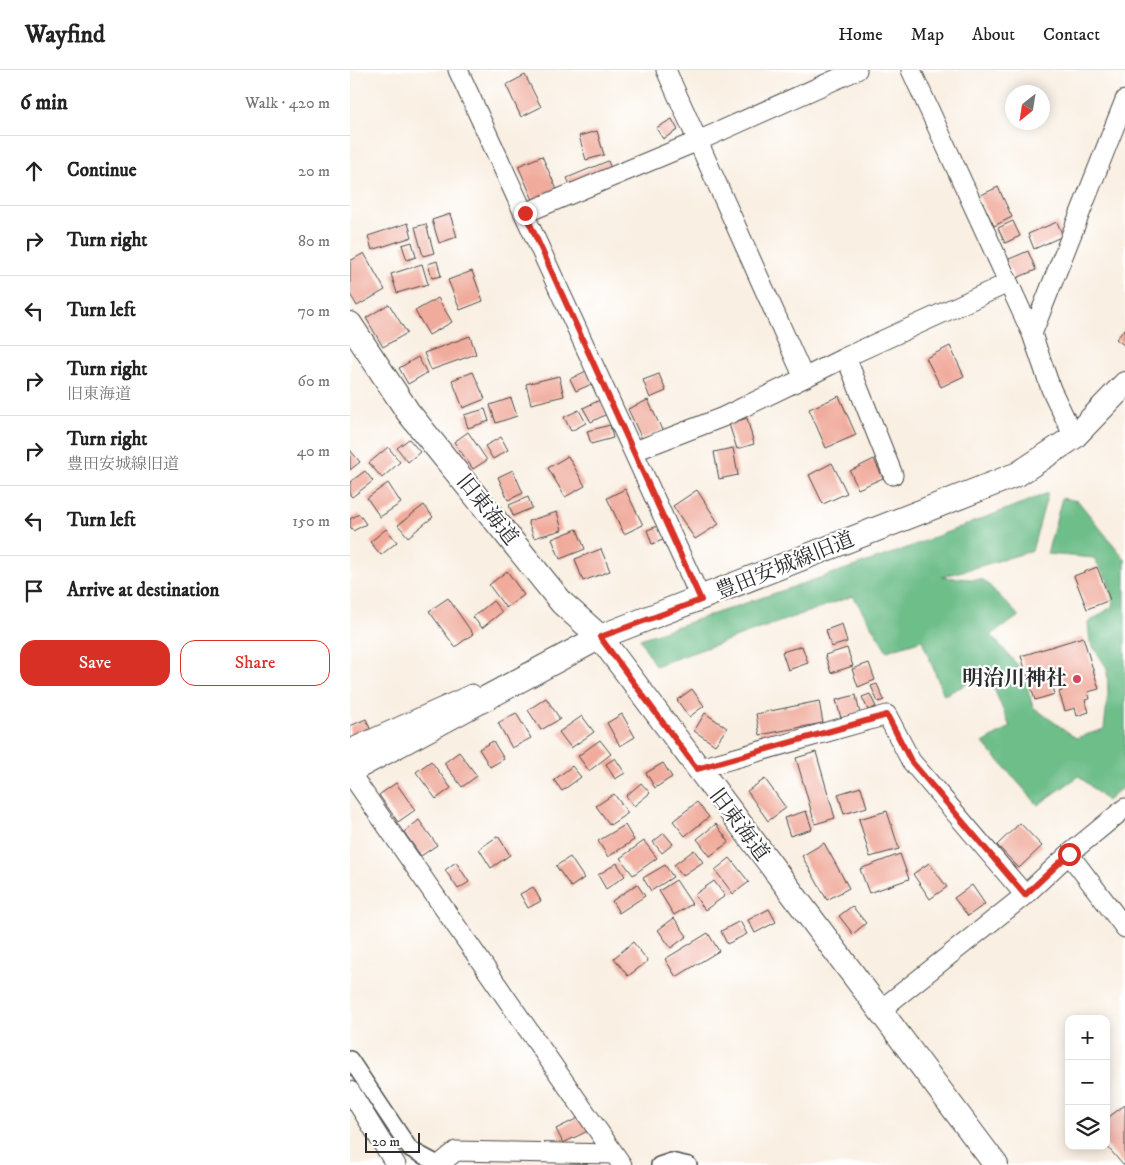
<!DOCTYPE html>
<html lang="en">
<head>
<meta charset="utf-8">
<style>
	body { margin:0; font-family:"IM FELL DW Pica","Noto Serif JP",serif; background:#f2f2f2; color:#222 }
	.controls { position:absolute; right:15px; bottom:15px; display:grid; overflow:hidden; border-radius:10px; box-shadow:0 2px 12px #0003 }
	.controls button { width:45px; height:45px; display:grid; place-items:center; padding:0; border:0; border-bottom:1px solid #e0e0e0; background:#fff; color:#222; font:25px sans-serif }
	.compass { position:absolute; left:655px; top:15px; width:45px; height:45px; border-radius:50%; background:#fff; box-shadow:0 2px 12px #0003; rotate:210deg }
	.scale { position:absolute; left:15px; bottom:12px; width:55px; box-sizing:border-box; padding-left:5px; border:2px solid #2b2b2b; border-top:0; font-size:14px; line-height:18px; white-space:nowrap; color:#2b2b2b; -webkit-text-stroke:4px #fff; paint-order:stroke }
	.stop { position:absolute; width:15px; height:15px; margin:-11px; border:4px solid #d93025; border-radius:50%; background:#fff }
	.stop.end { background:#d93025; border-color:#fff; box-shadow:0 1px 5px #0008 }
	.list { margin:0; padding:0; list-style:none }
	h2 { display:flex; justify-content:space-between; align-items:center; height:65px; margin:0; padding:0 20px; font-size:21px }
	h2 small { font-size:16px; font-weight:400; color:#767676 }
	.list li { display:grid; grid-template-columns:32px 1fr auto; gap:15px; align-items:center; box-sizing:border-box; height:70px; padding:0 20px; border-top:1px solid #e0e0e0 }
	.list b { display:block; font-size:19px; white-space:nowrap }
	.list p { margin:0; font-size:16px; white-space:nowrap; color:#767676 }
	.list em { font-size:16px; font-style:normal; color:#767676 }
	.actions { display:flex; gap:10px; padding:15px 20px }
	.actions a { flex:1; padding:11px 0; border:1px solid #d93025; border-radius:15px; text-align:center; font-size:18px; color:#d93025 }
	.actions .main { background:#d93025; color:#fff }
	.icon { flex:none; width:28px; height:28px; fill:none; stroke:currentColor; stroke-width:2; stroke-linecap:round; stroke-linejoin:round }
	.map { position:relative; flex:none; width:775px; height:1095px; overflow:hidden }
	header { display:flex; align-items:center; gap:30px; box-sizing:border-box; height:70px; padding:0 25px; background:#fff; border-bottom:1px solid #e0e0e0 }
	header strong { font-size:24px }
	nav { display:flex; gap:28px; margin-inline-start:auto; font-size:18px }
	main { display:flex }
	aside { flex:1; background:#fff }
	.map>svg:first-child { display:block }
</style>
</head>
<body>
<header>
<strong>Wayfind</strong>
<nav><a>Home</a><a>Map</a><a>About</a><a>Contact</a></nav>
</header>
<main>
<aside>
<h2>6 min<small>Walk · 420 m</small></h2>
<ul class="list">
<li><svg class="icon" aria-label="ahead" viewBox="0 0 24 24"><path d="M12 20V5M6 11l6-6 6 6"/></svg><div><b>Continue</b></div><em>20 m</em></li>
<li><svg class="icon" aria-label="right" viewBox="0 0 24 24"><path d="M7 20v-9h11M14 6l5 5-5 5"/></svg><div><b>Turn right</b></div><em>80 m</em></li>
<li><svg class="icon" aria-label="left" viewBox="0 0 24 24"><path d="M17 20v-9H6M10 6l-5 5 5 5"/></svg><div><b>Turn left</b></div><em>70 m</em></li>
<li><svg class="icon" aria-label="right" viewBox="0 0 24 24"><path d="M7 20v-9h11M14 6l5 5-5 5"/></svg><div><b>Turn right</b><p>旧東海道</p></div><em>60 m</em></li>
<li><svg class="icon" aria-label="right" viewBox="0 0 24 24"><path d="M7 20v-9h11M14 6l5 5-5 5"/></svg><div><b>Turn right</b><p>豊田安城線旧道</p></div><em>40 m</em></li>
<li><svg class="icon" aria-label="left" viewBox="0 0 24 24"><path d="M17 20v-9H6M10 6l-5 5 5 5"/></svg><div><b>Turn left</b></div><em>150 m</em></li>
<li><svg class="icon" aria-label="arrive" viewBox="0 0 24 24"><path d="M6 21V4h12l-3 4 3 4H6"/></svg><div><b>Arrive at destination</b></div></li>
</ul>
<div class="actions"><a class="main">Save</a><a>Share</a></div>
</aside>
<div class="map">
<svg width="775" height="1095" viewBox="0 0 775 1095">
	<rect width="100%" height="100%" fill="#fff"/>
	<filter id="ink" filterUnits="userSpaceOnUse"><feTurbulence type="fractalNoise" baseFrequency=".02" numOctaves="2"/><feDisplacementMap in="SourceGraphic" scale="10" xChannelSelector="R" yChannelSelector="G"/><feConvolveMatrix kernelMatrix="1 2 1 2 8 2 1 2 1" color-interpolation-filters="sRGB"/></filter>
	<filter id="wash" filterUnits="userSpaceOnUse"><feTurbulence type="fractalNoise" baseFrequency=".0096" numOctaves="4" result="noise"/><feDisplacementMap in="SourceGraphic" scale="20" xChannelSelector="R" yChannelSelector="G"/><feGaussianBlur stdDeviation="1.12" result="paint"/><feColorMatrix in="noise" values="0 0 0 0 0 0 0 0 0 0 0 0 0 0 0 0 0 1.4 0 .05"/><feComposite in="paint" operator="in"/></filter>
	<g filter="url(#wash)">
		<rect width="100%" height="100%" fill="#f9efe2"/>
		<path fill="#6ebe8a" stroke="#4c745a" d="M698 423 682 481 592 507 634 510 669 546 641 565 672 600 683 637 726 668 754 659 758 624 757 598 740 572 738 553 764 535 758 511 744 488 697 484 712 428 728 431 775 489V715L757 731 729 706 688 735 633 673 660 657 638 604 594 625 572 570 537 581 503 526 305 596 290 569 549 481Z"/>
		<g id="blocks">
			<path fill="#f0ab9c" d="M175 5 191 37 171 47 156 15Z
				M322 49 328 60 313 69 306 58Z
				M247 61 254 85 236 90 229 66Z
				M192 86 208 122 184 132 168 96Z
				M258 91 262 101 221 117 217 108Z
				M648 117 662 147 644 156 629 126Z
				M100 144 107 167 89 173 82 150Z
				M663 151 670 166 655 173 648 158Z
				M707 152 713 166 684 179 678 164Z
				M58 153 62 167 22 180 18 166Z
				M76 154 84 183 73 186 65 157Z
				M62 172 66 187 57 190 52 175Z
				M678 181 686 200 664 209 657 190Z
				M14 183 35 220 7 236 0 224V191Z
				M87 191 91 206 82 208 78 194Z
				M72 194 78 214 47 223 41 204Z
				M122 201 133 231 110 240 98 210Z
				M88 228 102 252 79 265 65 241Z
				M39 234 57 263 33 277 16 248Z
				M775 259V276L766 269Z
				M120 266 126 284 81 300 74 283Z
				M600 276 614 306 591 317 576 288Z
				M68 287 77 303 58 314 49 298Z
				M238 300 244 313 226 321 220 309Z
				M123 302 135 329 113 338 102 310Z
				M309 304 316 321 300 328 293 310Z
				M209 306 214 326 181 334 176 314Z
				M489 326 506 365 476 378 459 339Z
				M161 328 167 346 146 353 140 335Z
				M250 330 257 344 241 352 233 338Z
				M298 330 312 360 292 369 278 339Z
				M135 339 139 351 118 358 114 345Z
				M229 340 236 353 221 361 214 347Z
				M397 348 404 374 387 379 379 354Z
				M260 355 263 368 241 374 237 361Z
				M118 362 137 390 123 399 104 372Z
				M151 367 158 380 143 389 135 376Z
				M59 369 70 382 58 392 47 378Z
				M38 377 50 392 32 408 19 393Z
				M383 378 388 405 369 409 364 382Z
				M0 380 10 392 0 400Z
				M218 386 235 416 215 427 198 398Z
				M524 389 533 408 508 419 500 401Z
				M482 393 497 423 473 434 459 405Z
				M163 400 173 423 158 430 148 407Z
				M15 401 23 411 2 427 0 425V412Z
				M38 413 51 433 30 447 17 428Z
				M275 419 293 455 274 464 257 428Z
				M347 420 369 454 345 469 323 436Z
				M178 427 182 438 163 446 159 435Z
				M74 435 83 447 58 467 48 455Z
				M207 442 212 460 184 468 178 451Z
				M9 444 16 454 3 461 0 456V449Z
				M308 456 313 470 302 474 297 460Z
				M36 459 47 472 31 485 20 472Z
				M227 459 235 479 210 489 202 469Z
				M251 479 260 501 233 511 225 489Z
				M747 497 760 530 737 539 724 506Z
				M157 501 174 525 156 538 139 515Z
				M98 528 123 564 105 577 79 541Z
				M143 531 152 542 132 558 123 547Z
				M492 554 497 572 481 577 476 560Z
				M733 567 749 619 738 622 740 629 735 630 739 642 727 646 725 638 715 641 709 622 712 621 705 598 698 600 705 624 685 630 671 586Z
				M452 576 458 593 438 600 432 582Z
				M497 578 503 596 481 603 475 585Z
				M519 593 525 610 508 617 502 599Z
				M527 614 534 630 528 632 521 616Z
				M342 619 354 636 339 647 327 630Z
				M520 624 526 637 518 640 512 627Z
				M506 625 510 644 491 648 486 630Z
				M196 628 210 649 191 660 178 640Z
				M469 631 473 653 410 665 406 644Z
				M166 643 181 668 162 678 148 653Z
				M355 643 377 658 365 675 344 661Z
				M272 644 285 667 270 676 257 653Z
				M232 646 244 662 221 678 209 662Z
				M16 649 21 661 0 670V656Z
				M250 670 261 684 239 701 228 686Z
				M143 671 154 689 140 697 129 679Z
				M109 682 127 706 112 717 94 693Z
				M466 682 485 748 465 754 446 688Z
				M265 688 275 703 265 709 256 694Z
				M81 691 101 718 86 729 66 702Z
				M313 693 322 707 305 718 296 703Z
				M222 696 231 707 212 721 204 710Z
				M415 709 436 738 418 751 397 721Z
				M46 713 65 740 48 752 29 725Z
				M291 713 300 723 284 736 276 726Z
				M511 717 517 737 494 744 488 724Z
				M264 724 278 743 260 755 246 736Z
				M347 732 359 747 335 766 323 751Z
				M456 741 462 759 440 766 434 748Z
				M537 741 549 779 520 787 509 749Z
				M69 750 87 775 71 786 54 762Z
				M670 753 692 776 669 798 647 775Z
				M366 754 379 772 360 786 347 769Z
				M275 755 284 770 258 787 248 771Z
				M314 763 323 774 312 783 303 772Z
				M148 766 160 785 141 798 129 779Z
				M294 771 307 788 283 805 270 788Z
				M474 773 499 818 477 830 452 786Z
				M344 780 353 792 332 806 324 795Z
				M550 784 559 809 519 823 510 799Z
				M220 787 234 808 221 817 206 796Z
				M380 788 399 812 383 824 365 800Z
				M106 792 119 812 108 819 95 800Z
				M267 793 275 806 256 819 248 805Z
				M579 793 597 817 580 829 563 804Z
				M315 795 323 807 301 821 293 808Z
				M326 810 342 834 324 845 309 821Z
				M364 811 375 826 355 840 344 825Z
				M287 814 295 826 269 843 262 831Z
				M622 815 635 834 618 846 604 828Z
				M183 817 191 831 178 838 170 824Z
				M502 836 516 853 503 864 489 846Z
				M419 839 426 852 405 863 398 850Z
				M324 848 337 866 321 878 308 860Z
				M390 851 397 864 377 874 371 861Z
				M358 863 369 881 326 907 315 889Z
				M283 872 298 891 278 906 264 888Z
				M775 1035V1095H773L756 1075V1049Z
				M232 1046 240 1060 213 1073 206 1059Z"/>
		</g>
	</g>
	<g filter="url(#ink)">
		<use href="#blocks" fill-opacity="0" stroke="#4a4846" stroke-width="1"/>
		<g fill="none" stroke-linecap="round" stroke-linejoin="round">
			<defs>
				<path id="pedestrian" d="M0 989 60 1079 90 1095
					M309 1095 321 1091 339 1095"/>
				<path id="minor" d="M108 0 351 529
					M316 0 454 308 496 287 543 405
					M561 0 682 264 701 319 724 367
					M175 143 348 71 507 0
					M682 264 775 30
					M496 287 658 213
					M285 381 373 347 454 308
					M0 679 122 624
					M347 699 537 645 561 691 675 825
					M0 703 272 1095
					M719 784 775 858
					M529 941 675 825 719 784 775 738
					M0 1021 46 1095
					M89 1095 106 1081 264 1084"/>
				<path id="tertiary" d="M0 254 58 342 212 533 250 567 646 1095
					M0 701 250 567 668 404 724 367 775 314"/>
			</defs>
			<use href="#pedestrian" stroke="#4a4846" stroke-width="18"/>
			<use href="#minor" stroke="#4a4846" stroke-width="21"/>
			<use href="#tertiary" stroke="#4a4846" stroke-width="26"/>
			<use href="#pedestrian" stroke="#fff" stroke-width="15"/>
			<use href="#minor" stroke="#fff" stroke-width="19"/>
			<use href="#tertiary" stroke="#fff" stroke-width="24"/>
		</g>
	</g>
	<g fill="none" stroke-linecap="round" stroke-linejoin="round" filter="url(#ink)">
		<path stroke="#d93025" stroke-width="6" d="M175 143 351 530 250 567 347 699 537 645 561 691 675 825 719 784"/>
	</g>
	<circle fill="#d1495b" stroke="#fff" stroke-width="2" cx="727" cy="609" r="5"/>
	<g text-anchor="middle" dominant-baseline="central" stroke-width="4.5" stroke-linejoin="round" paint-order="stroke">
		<g font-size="21" fill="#2b2b2b" stroke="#fff">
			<text transform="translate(137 440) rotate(51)">旧東海道</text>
			<text transform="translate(435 496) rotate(-22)">豊田安城線旧道</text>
			<text transform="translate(389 755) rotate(53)">旧東海道</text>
		</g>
		<g font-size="21" font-weight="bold" fill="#2b2b2b" stroke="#fff" text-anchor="end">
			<text x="717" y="609">明治川神社</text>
		</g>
	</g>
</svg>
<div class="controls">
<button>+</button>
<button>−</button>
<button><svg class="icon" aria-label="layers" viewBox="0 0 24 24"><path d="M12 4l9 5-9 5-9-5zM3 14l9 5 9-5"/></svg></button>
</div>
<svg class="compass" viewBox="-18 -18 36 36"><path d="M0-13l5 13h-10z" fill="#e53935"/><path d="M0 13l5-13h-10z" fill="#767676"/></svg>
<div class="scale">20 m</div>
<div class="stop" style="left:719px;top:784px"></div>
<div class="stop end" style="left:175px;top:143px"></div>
</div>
</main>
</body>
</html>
